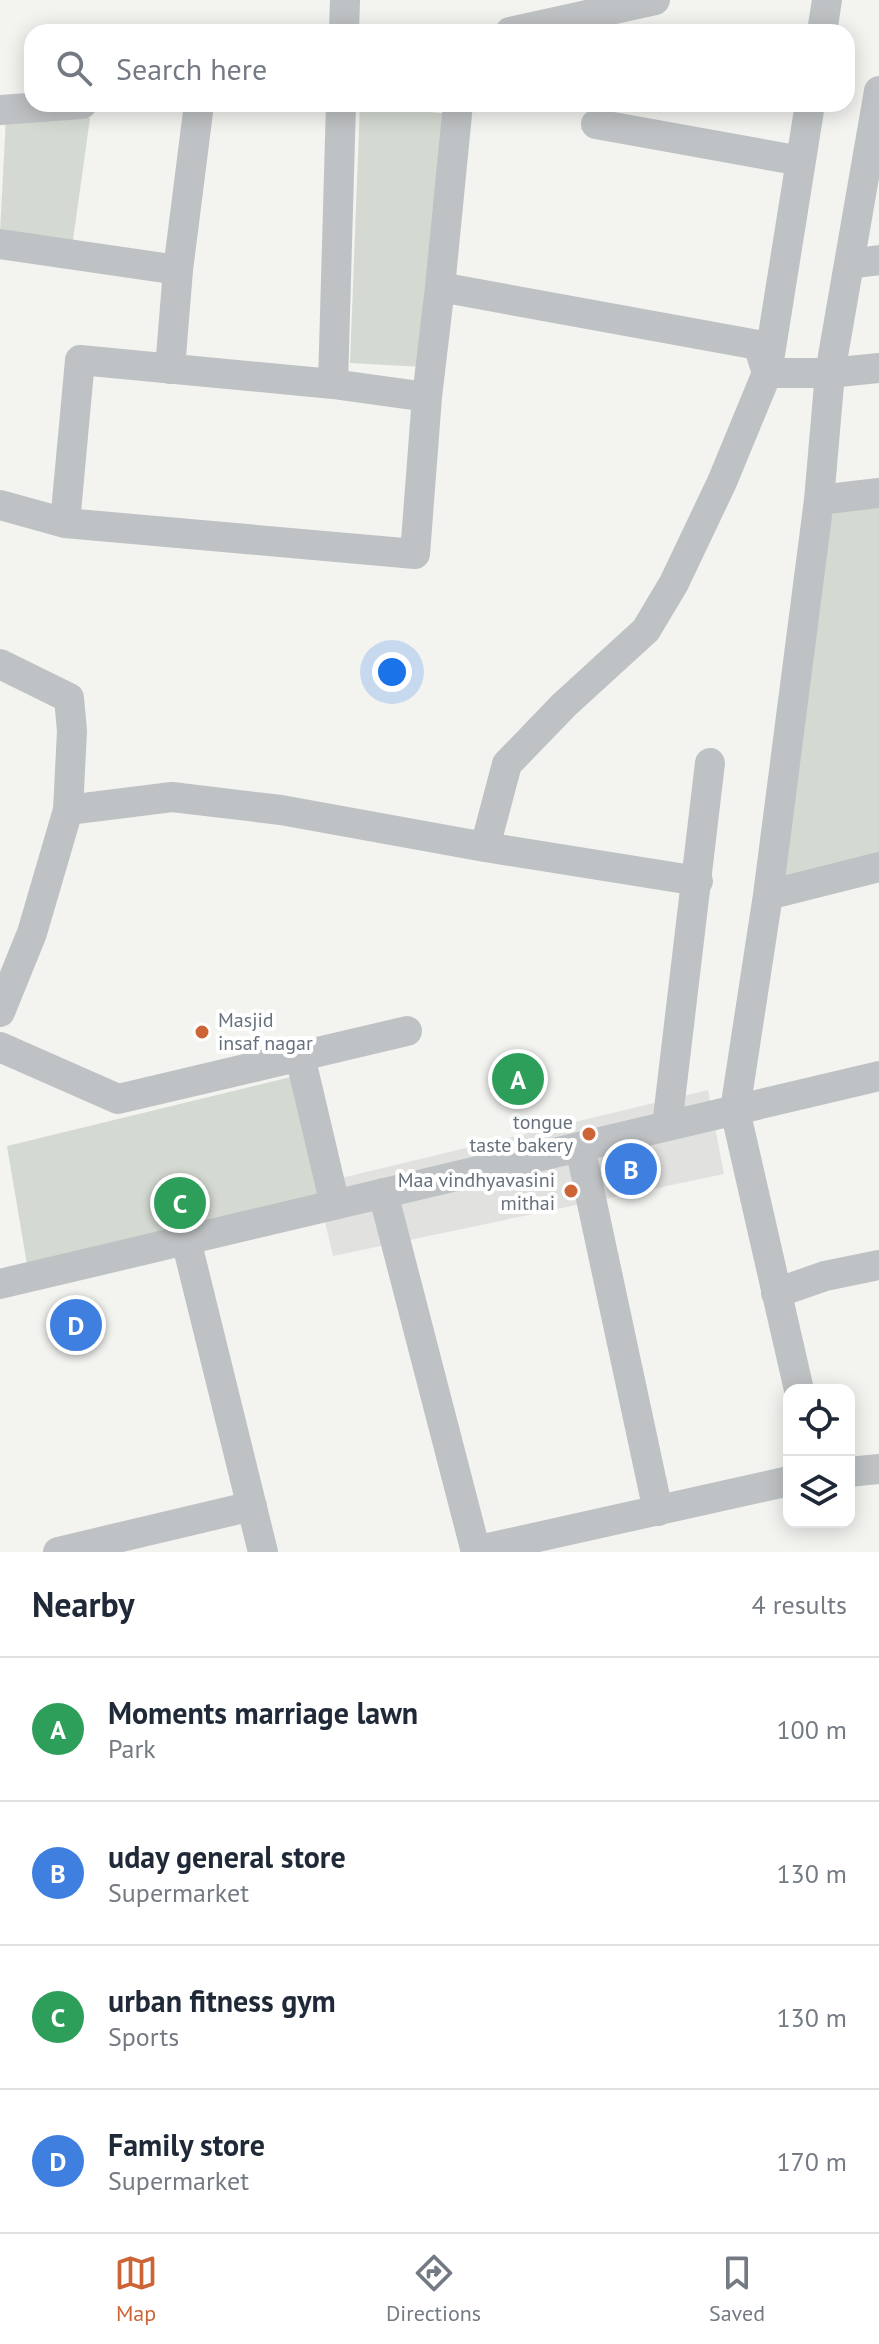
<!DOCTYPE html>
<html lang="en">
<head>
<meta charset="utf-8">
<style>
	body { margin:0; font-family:"PT Sans",sans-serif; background:#f2f2f3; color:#1f2937 }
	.controls { position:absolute; right:24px; bottom:24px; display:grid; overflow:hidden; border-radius:16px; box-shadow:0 4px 20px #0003 }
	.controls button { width:72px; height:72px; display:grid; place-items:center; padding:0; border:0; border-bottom:2px solid #e0e1e3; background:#fff; color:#1f2937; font:40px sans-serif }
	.you { position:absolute; left:392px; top:672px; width:28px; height:28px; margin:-20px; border:6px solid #fff; border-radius:50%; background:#1a73e8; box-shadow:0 0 0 12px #1a73e833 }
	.badge { display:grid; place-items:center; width:52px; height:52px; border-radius:50%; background:#cd6436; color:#fff; font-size:26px; font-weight:700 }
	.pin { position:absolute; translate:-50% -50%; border:4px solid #fff; box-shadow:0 2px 8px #0006 }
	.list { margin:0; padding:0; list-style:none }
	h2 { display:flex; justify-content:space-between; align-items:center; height:104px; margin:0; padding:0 32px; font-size:34px }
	h2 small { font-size:26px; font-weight:400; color:#747a83 }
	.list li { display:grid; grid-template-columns:52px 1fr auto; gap:24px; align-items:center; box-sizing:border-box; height:144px; padding:0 32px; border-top:2px solid #e0e1e3 }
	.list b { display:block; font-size:30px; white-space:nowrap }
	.list p { margin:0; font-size:26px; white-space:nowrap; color:#747a83 }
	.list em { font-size:26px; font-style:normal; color:#747a83 }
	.icon { flex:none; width:44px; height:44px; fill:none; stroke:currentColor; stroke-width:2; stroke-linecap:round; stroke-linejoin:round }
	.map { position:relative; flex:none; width:879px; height:1552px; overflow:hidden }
	.search { position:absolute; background:#fff; box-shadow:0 4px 20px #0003; left:24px; right:24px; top:24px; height:88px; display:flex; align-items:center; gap:20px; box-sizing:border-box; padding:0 28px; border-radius:24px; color:#747a83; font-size:30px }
	.sheet { height:680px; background:#fff }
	nav { display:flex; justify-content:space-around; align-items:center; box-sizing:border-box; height:112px; border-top:2px solid #e0e1e3; background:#fff; font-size:22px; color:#747a83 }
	nav a { display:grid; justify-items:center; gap:4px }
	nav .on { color:#cd6436 }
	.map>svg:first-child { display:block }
</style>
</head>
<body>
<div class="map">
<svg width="879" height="1552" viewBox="0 0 879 1552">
	<rect width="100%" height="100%" fill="#f3f3f0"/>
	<path fill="#e1e2e0" d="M708 1090 724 1174 333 1256 316 1184Z"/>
	<path fill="#d4dad1" d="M360 104 448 114 425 367 350 363Z
		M6 117 90 118 73 240 0 233Z
		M823 500H879V854L780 877Z
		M295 1076 319 1198 28 1270 7 1146Z"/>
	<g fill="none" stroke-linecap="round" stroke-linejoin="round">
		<path stroke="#bfc2c4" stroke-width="30" d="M344 32 345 0
			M510 32 655 0
			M822 32 827 0
			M0 110 82 104
			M596 124 801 161
			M0 244 178 270 170 369
			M849 264 879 260
			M178 270 199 104
			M440 287 458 104
			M767 373H830L879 368
			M333 384 341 104
			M819 500 879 493
			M0 505 65 523 415 554 427 397 440 287 758 345 767 373
			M65 523 80 360 333 384 427 397
			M0 664 69 698 72 731 68 810
			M485 847 698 881
			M768 895 819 500 830 373 879 91
			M0 1012 32 933 68 810 172 797 281 810 485 847 507 764 564 705 646 630 674 583 722 482 767 373 810 104
			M0 1047 118 1099 407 1031
			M300 1056 335 1205
			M667 1126 710 763
			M580 1147 658 1511
			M383 1193 476 1552
			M186 1240 263 1552
			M0 1284 879 1076
			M776 1293 825 1276 879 1265
			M799 1390 735 1110 768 895 879 867
			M849 1472 879 1469
			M475 1551 789 1481
			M58 1552 252 1506"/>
	</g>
	<g fill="#cd6436" stroke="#fff" stroke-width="3">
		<circle cx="202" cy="1032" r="8"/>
		<circle cx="589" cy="1134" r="8"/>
		<circle cx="571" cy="1191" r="8"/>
	</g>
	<g text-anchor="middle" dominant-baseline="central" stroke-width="8" stroke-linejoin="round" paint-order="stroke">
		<g font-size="20" fill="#66717d" stroke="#fff" text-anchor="end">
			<text x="218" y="1020" text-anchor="start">Masjid<tspan x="218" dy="23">insaf nagar</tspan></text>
			<text x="573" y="1122">tongue<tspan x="573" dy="23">taste bakery</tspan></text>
			<text x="555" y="1180">Maa vindhyavasini<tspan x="555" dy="23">mithai</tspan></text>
		</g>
	</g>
</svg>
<div class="controls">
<button><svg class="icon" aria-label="locate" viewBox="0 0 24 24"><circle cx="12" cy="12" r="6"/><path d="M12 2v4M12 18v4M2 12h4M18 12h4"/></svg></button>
<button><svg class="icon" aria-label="layers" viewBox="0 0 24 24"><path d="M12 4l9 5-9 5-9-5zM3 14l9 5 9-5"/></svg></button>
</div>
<div class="you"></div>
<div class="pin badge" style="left:518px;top:1079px;background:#2e9e5b">A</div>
<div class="pin badge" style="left:631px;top:1169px;background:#3f7fe0">B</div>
<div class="pin badge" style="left:180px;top:1203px;background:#2e9e5b">C</div>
<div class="pin badge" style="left:76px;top:1325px;background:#3f7fe0">D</div>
<div class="search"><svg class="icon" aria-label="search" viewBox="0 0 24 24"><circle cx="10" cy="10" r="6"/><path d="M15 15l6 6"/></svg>Search here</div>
</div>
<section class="sheet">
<h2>Nearby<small>4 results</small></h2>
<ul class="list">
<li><span class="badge" style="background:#2e9e5b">A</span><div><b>Moments marriage lawn</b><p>Park</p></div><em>100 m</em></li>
<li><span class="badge" style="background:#3f7fe0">B</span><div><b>uday general store</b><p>Supermarket</p></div><em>130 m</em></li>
<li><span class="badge" style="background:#2e9e5b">C</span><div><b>urban fitness gym</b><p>Sports</p></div><em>130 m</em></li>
<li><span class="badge" style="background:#3f7fe0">D</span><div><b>Family store</b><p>Supermarket</p></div><em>170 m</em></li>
</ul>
</section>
<nav>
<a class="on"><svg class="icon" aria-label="map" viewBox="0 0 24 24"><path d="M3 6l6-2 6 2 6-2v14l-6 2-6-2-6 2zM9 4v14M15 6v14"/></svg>Map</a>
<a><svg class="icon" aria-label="directions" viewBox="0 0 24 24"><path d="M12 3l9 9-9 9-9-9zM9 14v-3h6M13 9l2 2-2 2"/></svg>Directions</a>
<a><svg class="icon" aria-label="saved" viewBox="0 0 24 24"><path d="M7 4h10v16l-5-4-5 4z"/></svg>Saved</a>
</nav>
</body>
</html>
